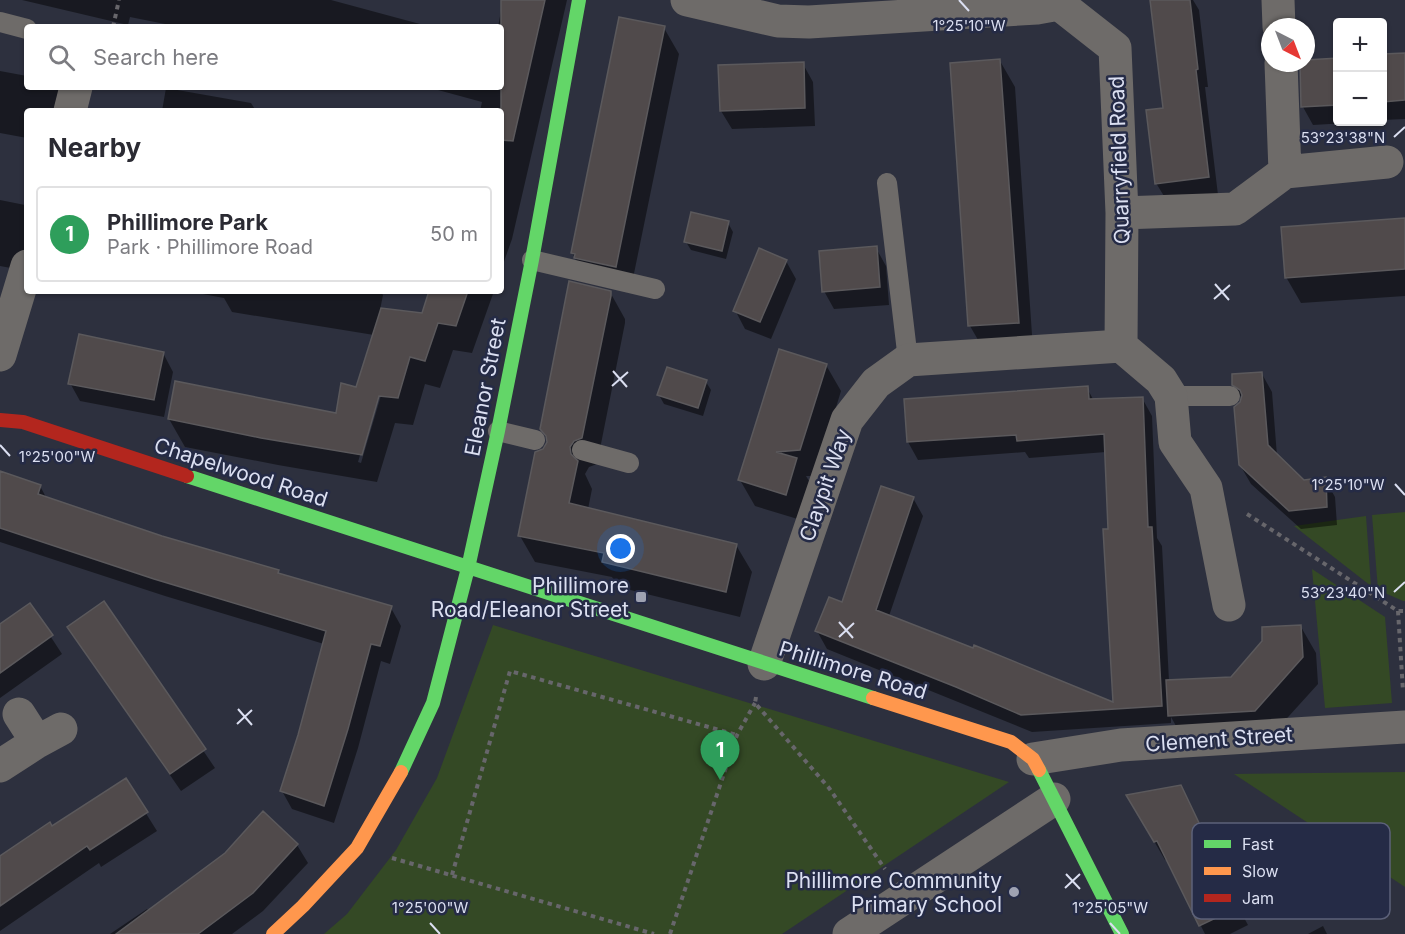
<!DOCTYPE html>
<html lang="en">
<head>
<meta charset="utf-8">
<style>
	body { margin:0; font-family:Inter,sans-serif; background:#f2f2f3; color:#2b2b33 }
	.controls { position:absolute; right:18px; top:18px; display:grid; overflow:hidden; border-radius:6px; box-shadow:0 2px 4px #0004 }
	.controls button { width:54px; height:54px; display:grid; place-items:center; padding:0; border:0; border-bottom:2px solid #e1e1e2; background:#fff; color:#2b2b33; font:30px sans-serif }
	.compass { position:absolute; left:1261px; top:18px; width:54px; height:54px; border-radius:50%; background:#fff; box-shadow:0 2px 4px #0004; rotate:138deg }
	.you { position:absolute; left:621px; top:549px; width:21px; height:21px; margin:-15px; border:4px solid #fff; border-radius:50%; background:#1a73e8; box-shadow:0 0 0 9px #1a73e833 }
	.badge { display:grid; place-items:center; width:39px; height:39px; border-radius:50%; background:#5f616c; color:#fff; font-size:20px; font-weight:700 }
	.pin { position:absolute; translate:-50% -50px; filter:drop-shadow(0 2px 3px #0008) }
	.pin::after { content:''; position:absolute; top:32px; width:21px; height:18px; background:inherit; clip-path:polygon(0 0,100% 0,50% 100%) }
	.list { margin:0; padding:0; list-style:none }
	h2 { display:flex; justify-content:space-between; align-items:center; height:78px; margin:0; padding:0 24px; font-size:26px }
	h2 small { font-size:20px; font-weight:400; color:#7c7c81 }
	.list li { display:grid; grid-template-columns:39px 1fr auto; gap:18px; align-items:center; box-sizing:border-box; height:96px; margin:0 12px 12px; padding:0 12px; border:2px solid #e1e1e2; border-radius:6px }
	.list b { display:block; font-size:22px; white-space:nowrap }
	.list p { margin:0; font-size:20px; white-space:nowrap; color:#7c7c81 }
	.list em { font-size:20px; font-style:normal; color:#7c7c81 }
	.icon { flex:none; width:33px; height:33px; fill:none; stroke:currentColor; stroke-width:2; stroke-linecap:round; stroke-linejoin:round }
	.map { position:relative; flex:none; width:1405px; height:934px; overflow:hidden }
	.search { position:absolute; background:#fff; box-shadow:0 2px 4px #0004; left:24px; top:24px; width:480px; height:66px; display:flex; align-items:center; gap:15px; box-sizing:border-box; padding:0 21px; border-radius:6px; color:#7c7c81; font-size:22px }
	.panel { position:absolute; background:#fff; box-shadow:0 2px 4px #0004; left:24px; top:108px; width:480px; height:186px; border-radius:6px }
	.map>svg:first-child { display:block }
</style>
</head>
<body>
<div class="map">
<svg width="1405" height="934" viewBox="0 0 1405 934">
	<rect width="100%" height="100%" fill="#2d303e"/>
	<path fill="#344925" d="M1405 512V601H1403L1378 590 1372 515Z
		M1366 516 1371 586 1294 526Z
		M1312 569 1385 617 1392 703 1325 708Z
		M493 625 1009 782 782 934H324L347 914 396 850 437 778Z
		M1405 772V887L1234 774Z"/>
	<path fill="#0007" fill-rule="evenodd" d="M22 0H331L431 27H180L130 17 128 25Z
		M503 0H567L512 239 501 270V111H480L482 102 427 87H501V27H498Z
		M1151 0H1193L1199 10 1208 87H1205L1218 195 1167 201 1156 183 1165 109Z
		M664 28 679 54 630 293 587 279 572 253Z
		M1405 54V119L1382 120V56Z
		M1338 59V122H1364L1313 125 1303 107 1301 63Z
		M1000 61 1015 87 1033 349 985 352 970 326 951 64Z
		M803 64 813 82 815 126 732 129 721 111Z
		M0 71 27 76V87H62L72 111H27V138L0 133Z
		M166 88 251 103 256 111H162Z
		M0 200 25 205 27 209V271L0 266Z
		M1405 222V296L1301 303 1286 277Z
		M728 223 733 232 726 259 691 250 686 242Z
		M876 248 886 266 889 305 834 309 824 291Z
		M786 261 796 279 771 339 745 329 735 310Z
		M187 291H380L383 295 380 310 423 314 430 291H494L472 353 453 350 440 388 425 384 413 425 395 423 377 482 278 465 185 447 169 419 337 415 357 389 374 335 232 312 224 298ZM379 391 382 392 361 463 358 462Z
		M610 292 625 319V323L597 464 589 467 585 474 592 489 588 509 736 545 752 572 740 617 618 587 612 577 535 562 520 536 548 441 541 429Z
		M163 353 173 372 164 417 80 401 70 383Z
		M826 365 841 391 815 476H806L812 486 801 520 755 506 740 480Z
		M1262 374 1272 392 1277 456 1303 481 1325 479 1335 497 1337 525 1301 529 1251 484 1240 465 1242 399 1234 384Z
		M706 382 711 390 703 416 664 404 659 395Z
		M1087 388 1094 401 1142 398 1152 416 1157 538 1162 546 1169 681 1231 678 1301 627 1316 653 1318 684 1270 737 1185 742 1171 717V723L1032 732 827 649 817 631 843 604 913 498 923 516 889 616 1114 704 1106 452 1029 458 1025 452 918 460 908 442 906 401Z
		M0 472 40 486 47 499 188 545 278 572 280 576 391 608 401 626 390 664 381 661 358 748 334 823 292 809 282 791 300 735 324 644 165 596 0 542Z
		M103 603 215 768 181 791 80 645Z
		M30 605 62 654 0 698V626Z
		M125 780 157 831 101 867 99 863 0 931V858L52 828Z
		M1180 787 1190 803H1188L1241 914H1242L1248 925 1230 934H1205L1167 859 1165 860 1128 796Z
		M297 845 308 863 263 911 232 934H110L147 909 149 911Z
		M1323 926 1327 934H1308Z"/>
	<path fill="#504a4b" stroke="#5b595c" stroke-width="1.5" d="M501 0H545L513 141 501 140Z
		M1150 0H1190L1198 69 1196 70 1209 177 1155 184 1146 110 1163 108Z
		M619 17 665 26 616 267 574 258 575 254 571 253Z
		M1405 53V100L1383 102V54Z
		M1338 58V105L1301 107 1300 63H1306V60Z
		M1000 59 1019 323 968 326 950 63Z
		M804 62 805 108 720 111 718 65Z
		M691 212 729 221 722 251 684 242Z
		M1405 218V269L1285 278 1281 227Z
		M877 246 880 287 822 292 819 251Z
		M759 248 787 260 760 322 733 311Z
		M569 281 611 291V296L582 438 574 441 570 447 571 454 578 461 569 503 737 544 726 592 602 562 604 553 518 536 535 452 543 449 547 442 546 436 540 429Z
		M429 291H468L456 326 438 323 425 361 410 357 398 398 379 396 362 455 261 438 168 419 175 381 336 413 341 383 356 387 381 308 422 313Z
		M79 334 164 352 154 400 68 384Z
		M779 349 827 364 800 450 776 452 797 458 786 495 738 480Z
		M667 367 707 380 698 408 657 395Z
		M1262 372 1268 445 1304 480 1326 477 1327 507 1289 511 1239 465 1234 407 1240 402 1242 395 1240 390 1232 385V374Z
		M1088 386 1089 399 1143 397 1148 527H1152L1162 706 1021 715 956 687 815 631 829 597 842 602 881 486 914 497 876 610 973 648 974 645 1113 702 1103 529H1108L1104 434 1017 441 1016 435 907 442 904 399Z
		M0 471 41 485 38 494 162 536 279 570 278 573 392 606 380 646 371 644 348 729 324 806 280 791 298 735 326 631 154 579 0 528Z
		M104 601 206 749 170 774 67 627Z
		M30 603 53 635 0 673V624Z
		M1301 625 1303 657 1255 711 1168 716 1166 680 1231 677 1262 641V627Z
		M126 778 148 812 90 850 87 846 0 906V856L50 822 52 826Z
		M1181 785 1239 907 1199 926 1157 841 1154 842 1126 795Z
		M263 811 298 844 253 893 198 934H116L225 853Z"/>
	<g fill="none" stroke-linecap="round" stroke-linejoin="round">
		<path stroke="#67666b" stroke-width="4" stroke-dasharray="4.5 4.5" stroke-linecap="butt" d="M113 27 119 0
			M1247 514 1398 611H1405
			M1398 611 1403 691
			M756 697 755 703 829 788 885 869
			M392 858 654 934
			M452 875 510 671 737 735
			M670 934 737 735 755 703"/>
		<path stroke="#6e6b69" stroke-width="20" d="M0 22 27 29
			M887 183 908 360
			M532 260 655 289
			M1171 396H1230
			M498 431 535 440
			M582 450 629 463"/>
		<path stroke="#6e6b69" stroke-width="33" d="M687 0 778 21 809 22 1037 8 1059 4
			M1059 0V4L1115 48 1122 213 1121 346
			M1278 0 1279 27
			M1281 63 1285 172
			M70 111 76 87
			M1122 213 1235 209 1285 172 1387 162
			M1121 346 1161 380 1171 396 1175 442 1206 488 1229 605
			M0 355 27 266
			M764 664 847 420 876 383 908 360 1121 346
			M19 714 37 742 61 729
			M1033 759 1121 745 1405 727
			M0 766 37 742
			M849 934 1054 799"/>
		<path stroke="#63d668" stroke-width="14" d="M187 476 873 698
			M1039 770 1122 934
			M401 772 433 703 468 568 498 431 532 260 579 0"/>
		<path stroke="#ff974d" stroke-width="14" d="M873 698 1011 742 1033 759 1039 770
			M273 934 303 906 357 848 401 772"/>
		<path stroke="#b3261e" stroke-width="14" d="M0 420 23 422 187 476"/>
	</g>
	<path fill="none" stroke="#dbdff1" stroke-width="2" d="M959 0 969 11M1394 137 1405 127M1215 284 1229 300M1214 299 1230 285M613 371 627 387M612 386 628 372M0 445 10 456M1395 484 1405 495M1394 592 1405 582M839 622 853 638M839 637 854 623M238 709 252 725M237 724 252 710M1066 874 1080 889M1065 888 1080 874M430 923 440 934M1110 923 1120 934"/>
	<g fill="#9ea2b2" stroke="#252b46" stroke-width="2">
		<rect x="635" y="591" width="12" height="12" rx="3"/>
		<circle cx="1014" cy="892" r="6"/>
	</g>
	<g text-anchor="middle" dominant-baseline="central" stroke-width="5" stroke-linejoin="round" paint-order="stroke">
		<g font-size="21" fill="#dbdff1" stroke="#252b46">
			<text transform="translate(1119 160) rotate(-92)">Quarryfield Road</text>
			<text transform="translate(485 387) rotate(-79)">Eleanor Street</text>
			<text transform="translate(241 472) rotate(18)">Chapelwood Road</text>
			<text transform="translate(825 485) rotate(-71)">Claypit Way</text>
			<text transform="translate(853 670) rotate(17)">Phillimore Road</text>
			<text transform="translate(1219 739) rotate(-4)">Clement Street</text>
		</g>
		<g font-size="21" fill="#dbdff1" stroke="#252b46" text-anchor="end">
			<text x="629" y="585">Phillimore<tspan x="629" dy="24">Road/Eleanor Street</tspan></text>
			<text x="1002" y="880">Phillimore Community<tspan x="1002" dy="24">Primary School</tspan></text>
		</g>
	</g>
	<rect x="1192" y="823" width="198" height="96" rx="9" fill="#252b46" stroke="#5c6179" stroke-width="1.5"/>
	<rect x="1204" y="840" width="27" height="8" fill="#63d668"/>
	<rect x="1204" y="867" width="27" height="8" fill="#ff974d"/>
	<rect x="1204" y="894" width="27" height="8" fill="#b3261e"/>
	<g font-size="16" fill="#dbdff1">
		<text x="1242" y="850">Fast</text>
		<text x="1242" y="877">Slow</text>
		<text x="1242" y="904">Jam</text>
	</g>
	<g font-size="15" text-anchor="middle" fill="#dbdff1" stroke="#252b46" stroke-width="5" stroke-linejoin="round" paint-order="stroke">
		<text x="969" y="31">1°25'10"W</text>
		<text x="1343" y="143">53°23'38"N</text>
		<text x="57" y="462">1°25'00"W</text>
		<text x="1348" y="490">1°25'10"W</text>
		<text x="1343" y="598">53°23'40"N</text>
		<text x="430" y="913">1°25'00"W</text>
		<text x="1110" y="913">1°25'05"W</text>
	</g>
</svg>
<div class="controls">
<button>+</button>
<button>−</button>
</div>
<svg class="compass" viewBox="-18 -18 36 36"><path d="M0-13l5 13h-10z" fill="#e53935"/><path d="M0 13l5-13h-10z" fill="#7c7c81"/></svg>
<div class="you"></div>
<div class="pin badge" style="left:720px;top:780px;background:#2e9e5b">1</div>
<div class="search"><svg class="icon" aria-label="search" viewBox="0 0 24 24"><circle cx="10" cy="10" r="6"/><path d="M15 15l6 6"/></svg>Search here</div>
<section class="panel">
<h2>Nearby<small></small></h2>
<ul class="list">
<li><span class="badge" style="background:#2e9e5b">1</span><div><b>Phillimore Park</b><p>Park · Phillimore Road</p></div><em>50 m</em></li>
</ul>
</section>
</div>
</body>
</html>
